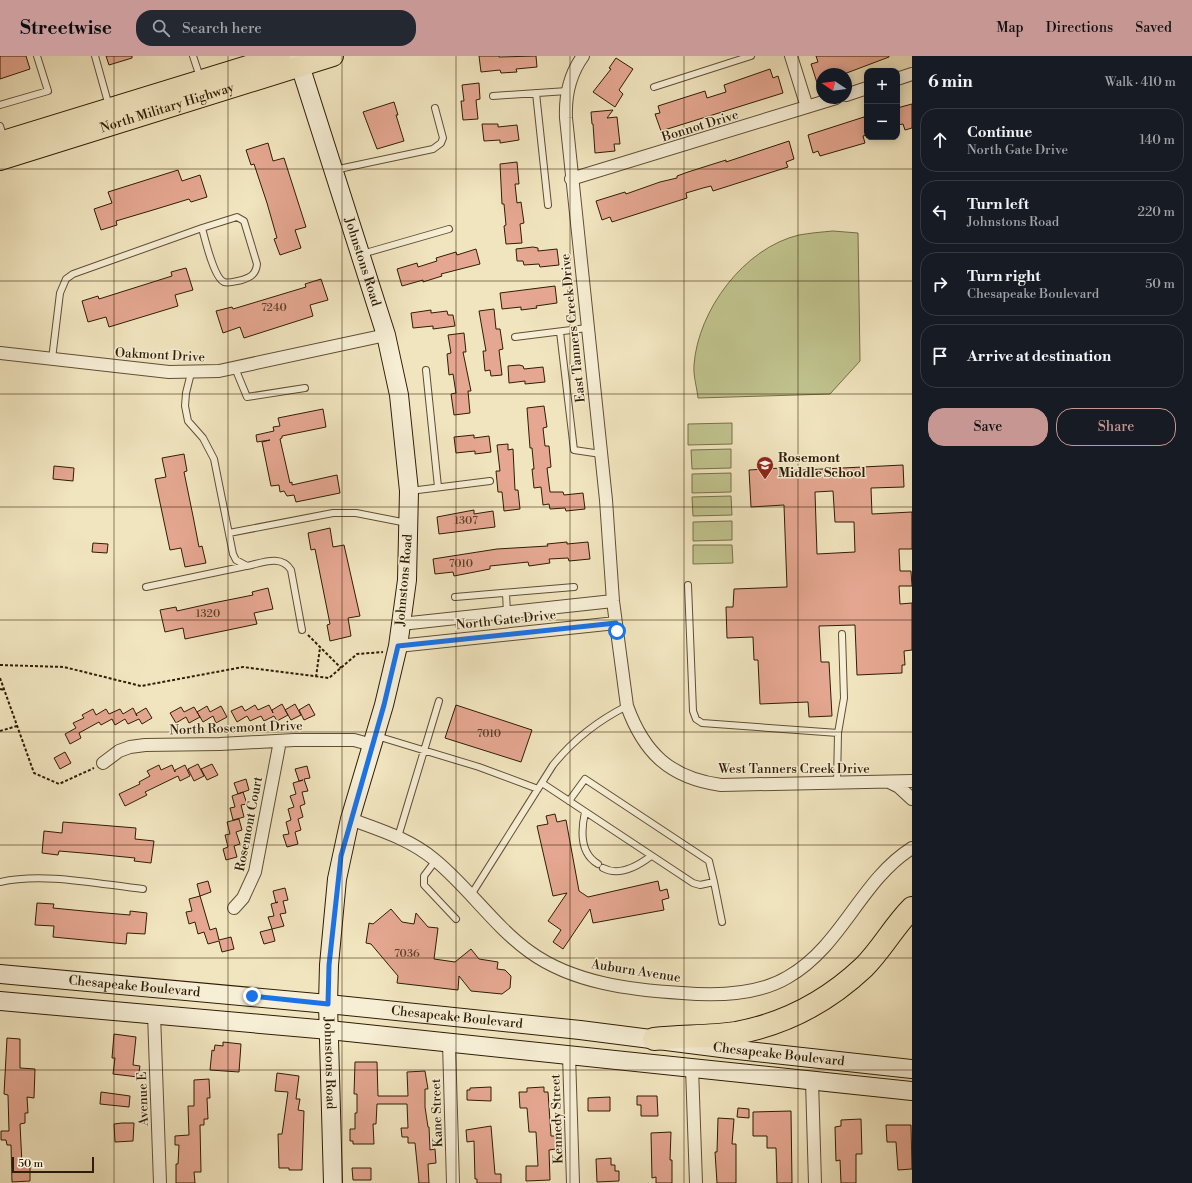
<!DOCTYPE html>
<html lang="en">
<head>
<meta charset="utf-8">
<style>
	body { margin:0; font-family:"Libre Bodoni",serif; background:#242831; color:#f1f3f6 }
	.controls { position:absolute; right:12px; top:12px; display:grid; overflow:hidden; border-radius:8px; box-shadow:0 2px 10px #0003 }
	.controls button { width:36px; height:36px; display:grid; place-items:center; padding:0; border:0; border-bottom:1px solid #363941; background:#171b24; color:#f1f3f6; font:20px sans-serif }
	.compass { position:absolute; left:816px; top:12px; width:36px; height:36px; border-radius:50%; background:#171b24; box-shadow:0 2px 10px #0003; rotate:283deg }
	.scale { position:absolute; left:12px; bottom:10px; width:82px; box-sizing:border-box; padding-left:4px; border:2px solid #2f1d05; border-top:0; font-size:11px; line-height:14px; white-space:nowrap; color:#2f1d05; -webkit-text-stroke:3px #f6eed5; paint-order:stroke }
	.stop { position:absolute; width:12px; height:12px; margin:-9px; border:3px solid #1a73e8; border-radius:50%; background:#fff }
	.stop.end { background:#1a73e8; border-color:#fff; box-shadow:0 1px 4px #0008 }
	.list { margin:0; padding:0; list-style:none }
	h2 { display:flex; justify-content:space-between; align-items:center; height:52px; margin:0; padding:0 16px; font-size:17px }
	h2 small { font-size:13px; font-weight:400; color:#9ea1a6 }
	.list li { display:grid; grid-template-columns:26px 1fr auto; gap:12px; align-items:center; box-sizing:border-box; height:64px; margin:0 8px 8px; padding:0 8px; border:1px solid #363941; border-radius:16px }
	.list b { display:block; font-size:15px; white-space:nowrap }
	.list p { margin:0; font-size:13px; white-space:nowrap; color:#9ea1a6 }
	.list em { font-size:13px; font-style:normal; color:#9ea1a6 }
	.actions { display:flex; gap:8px; padding:12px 16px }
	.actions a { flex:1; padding:9px 0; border:1px solid #c59692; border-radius:16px; text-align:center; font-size:14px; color:#c59692 }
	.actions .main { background:#c59692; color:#111 }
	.icon { flex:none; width:22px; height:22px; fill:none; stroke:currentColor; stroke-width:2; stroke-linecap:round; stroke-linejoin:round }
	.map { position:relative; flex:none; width:912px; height:1127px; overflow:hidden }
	header { display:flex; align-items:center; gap:24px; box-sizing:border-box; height:56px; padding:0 20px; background:#c59692; color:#111 }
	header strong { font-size:19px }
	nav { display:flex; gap:22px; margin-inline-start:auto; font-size:14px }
	.search { width:280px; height:36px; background:#242831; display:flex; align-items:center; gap:10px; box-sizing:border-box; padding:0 14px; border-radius:16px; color:#9ea1a6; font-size:15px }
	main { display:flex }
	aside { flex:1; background:#171b24 }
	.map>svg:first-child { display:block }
</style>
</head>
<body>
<header>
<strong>Streetwise</strong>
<div class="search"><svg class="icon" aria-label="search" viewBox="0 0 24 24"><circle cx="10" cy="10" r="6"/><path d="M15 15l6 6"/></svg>Search here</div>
<nav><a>Map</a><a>Directions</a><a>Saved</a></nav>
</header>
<main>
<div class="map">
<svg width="912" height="1127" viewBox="0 0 912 1127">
	<rect width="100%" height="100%" fill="#f1e5bf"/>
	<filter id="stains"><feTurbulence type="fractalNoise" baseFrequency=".005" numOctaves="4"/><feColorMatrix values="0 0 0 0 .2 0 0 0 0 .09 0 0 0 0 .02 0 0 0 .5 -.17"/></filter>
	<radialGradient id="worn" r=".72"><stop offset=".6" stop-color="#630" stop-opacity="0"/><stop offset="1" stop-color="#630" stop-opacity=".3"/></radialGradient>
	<path fill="#c0c38e" stroke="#78704a" d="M833 175 858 177 860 305 830 338 698 342C697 332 693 319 694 309 698 254 744 192 799 179 810 177 822 176 833 175Z
		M732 367V388L688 389V368Z
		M731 393V412L692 413 691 394Z
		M731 417V436L692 437V418Z
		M731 440 732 459 693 460 692 441Z
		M732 465V484L693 485V466Z
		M693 489H732L733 507 693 508Z"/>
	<path fill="#e5a791" stroke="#2f1d05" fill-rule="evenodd" d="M0 0H26L30 13 0 23Z
		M106 0H132V2L109 9Z
		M479 0H499V1L536 0 537 11 516 13 517 16 501 17 500 14 481 16Z
		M816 0H889V1L844 18H822V36H820L811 8 818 6Z
		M616 2 633 13 619 34 623 38 615 51 593 36 611 13 609 12Z
		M770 13 773 22 778 20 783 37 661 75 655 58 660 57 658 50 705 35 707 42 726 36 724 29Z
		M479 27 480 43 476 44 478 63 463 64 461 45H464L462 29Z
		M394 46 398 59H396L404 85 377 93 363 56Z
		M912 48V72L905 74 903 68 897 69V52Z
		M613 54 607 62 617 61 620 88H614L615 95 595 97 593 68H592L591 56Z
		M864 61 867 71V79L863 80 865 87 820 100 818 95 813 97 808 79Z
		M482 68H498V71L517 69 519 84 500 87V84L484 85Z
		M789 85 794 103 786 106 788 111 713 135 711 130 703 132 686 137 687 142 612 166 610 161 602 164 596 145 625 136 626 138 660 126 677 122V120L688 116 726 104V106Z
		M268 87 273 105 284 102 306 171 295 174 301 192 280 199 274 183 277 182 267 147 254 108 251 109 246 94Z
		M517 106 519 128H515L517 147 521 146 524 167 520 168 522 187 506 188 504 170 506 169 504 148H502L500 108Z
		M178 114 182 125 200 119 207 141 191 146 189 143 153 154 116 165 117 169 101 174 94 153 112 147 108 136Z
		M533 191 538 192V195L557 193 559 209 540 211 539 208 524 209 523 205H517L516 193Z
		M476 193 480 208 441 218 442 220 423 226V224L402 230 397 213 417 207 418 211 437 205 436 202 456 196 457 199Z
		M186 212 193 234 175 239 178 250 109 271 106 261 88 266 82 245 98 240 99 243 172 220 171 216Z
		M321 223 328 244 310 249 313 260 244 282 240 271 223 277 216 255 232 251 233 253 306 231 305 228Z
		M555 230 557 247 536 250 537 252 521 254V251L502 253 500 237Z
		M494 253 496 273H500L503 293 499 294 502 319 491 320 490 314 485 315 483 295H486L479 255Z
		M431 254V257L447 255 448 259H453L455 270 433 273V270L413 272 411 257Z
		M464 277 466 296H463L471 335H468L470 357 454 359 451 338 456 337 453 318 449 319 447 298 451 297 448 279Z
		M519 309 523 310 524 313 543 311 545 326 525 328V325L509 327 508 310Z
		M544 350 547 371 543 372 545 390H549L551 411 547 412 550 436H563L564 439 583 437 585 453 566 455 565 452 550 453 549 448 543 449 541 431 534 432 532 413H534L532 392H530L527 352Z
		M323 353 326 371 282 380V382L280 383 290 427 292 426V429L337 419 340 437 296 446 294 439 287 440 284 435 280 436 279 429 271 430 262 386 270 384 257 386 256 379 274 375 273 371 280 370 278 362Z
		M474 379V382L489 380 491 396 475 398V395L456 397 454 381Z
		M508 388V394L513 393 515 434H518L520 453 504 455 502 436H498L496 415H500L497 389Z
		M184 398 187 415 184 416 193 460 199 491 202 490 206 507 185 511 181 492 170 494 155 423 166 421 162 402Z
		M903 409 904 431 871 432 872 458 912 456V493H899L900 515H911L912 530H899L900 548 912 547V594L904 595 905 609H902V617L857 619 855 569 819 570 821 606H829L832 660 809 661 808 646 760 648 758 604H754L753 581 727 582 726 551H733L734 533 787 531 784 449 751 451 749 414 781 412 782 415ZM833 435 835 466H854L855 496 817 498 815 436Z
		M54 410 74 412 73 425 53 423Z
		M474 454V458L493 455 495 471 439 478 437 461Z
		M330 472 333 491 344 489 360 560 348 562 351 580 330 585 327 569 330 568 315 493 311 494 308 477Z
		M567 486V488L588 486 590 503 569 505 568 502 549 503 550 507 529 510 528 506 490 510V513L454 520 453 516 435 518 433 503 497 493 548 490 547 488Z
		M93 487 108 488 107 497 92 496Z
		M268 532 273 553 254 557 257 568 185 583 183 572 165 576 160 554 176 551 177 555 213 547 253 539 252 536Z
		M282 648 288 659 277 665 274 660 264 665 261 660 250 665 247 660 237 666 231 655 242 650 245 655 255 649 258 654 269 649 273 657 272 654Z
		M295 648 301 659 291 664 285 654Z
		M309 648 315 659 304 664 299 654Z
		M456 649 532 674 521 706 445 682Z
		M207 650 210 656 221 650 227 661 216 667 213 660 203 666 197 656Z
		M181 651 184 656 194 651 200 661 189 667 186 661 176 667 170 657Z
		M133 652 137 660 136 658 146 652 152 662 142 668 139 663 128 668 125 663 115 669 112 663 101 669 99 666 79 677 81 682 70 688 65 678 76 672 73 667 84 662 82 659 93 653 96 659 106 653 109 658 120 653 123 658Z
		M65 696 71 707 60 713 54 702Z
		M198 708 204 720 194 725 188 713Z
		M212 708 218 719 207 724 201 713Z
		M159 709 161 714 172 709 175 716V714L185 709 190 720 180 725 178 720 145 736 147 739 125 750 119 738 140 728 139 726 150 720 147 715Z
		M307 710 310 722 304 723 308 735 302 736 305 748 300 750 303 761 298 763 301 774 295 776 298 788 287 791 283 779 289 778 286 766 291 764 288 753 294 751 290 740 296 738 293 727 303 724 299 725 295 713Z
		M246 723 249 734 238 738 234 727Z
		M243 736 247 748 241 749 244 761 233 764 230 752 235 751 232 740Z
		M555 758 557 766 566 764 579 835 588 841 658 825 660 835 667 833 669 842 662 844 664 854 593 867 590 853 563 893 553 886 561 874 548 865 567 837 553 840 537 770 548 768 546 760Z
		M239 763 242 774 236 776 240 788 234 790 237 801 226 804 223 793 228 791 225 779 230 778 227 766Z
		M63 766 136 772 135 783 154 785 151 807 134 805 135 802 95 798 59 795 58 799 42 797 44 775 62 777Z
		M208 825 211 836 200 840 210 874 216 872 219 884 231 881 234 893 222 896 219 885 208 888 204 876 198 878 195 866 189 868 186 856 192 855 189 843 200 840 197 828Z
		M285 832 288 844 283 845 286 857 280 858 284 870 272 873 275 885 264 888 260 876 272 873 268 861 274 860 271 848 278 846 276 847 273 835Z
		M37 847 54 848 53 852 94 856 130 859V855L147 857 145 878 127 877 126 888 53 881 54 870 35 869Z
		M391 853 402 866 414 868 416 857 428 871 438 872 434 903 455 906 471 893 479 903 498 906 497 913 505 914 511 920 510 932 502 938 471 935 459 920 458 934 397 927 398 920 371 888 366 887 369 867 373 868Z
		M114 978 136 981 133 1009 140 1010 138 1021 113 1018 115 1002H112Z
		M7 982 20 983V1012L35 1013 34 1042 27 1041 28 1057H25V1067L20 1068 22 1108H30V1125L12 1126 11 1089H7L6 1084H1V1075H9L8 1039 4 1038Z
		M223 986 241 988 239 1016 210 1014 212 994 214 995 215 989 223 990Z
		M355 1006H377L378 1040H408L407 1016 425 1015 428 1033H425V1051L428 1071H429L430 1094 435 1093 436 1107 428 1108 429 1127H419L415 1087H408V1081H402L401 1072H408L407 1048H377L376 1068H373L374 1088H353V1085H350V1073H355V1057H357V1038H354Z
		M277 1017 299 1020 296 1043H300L298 1054 304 1055 302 1114H289V1112H279L278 1078H282L288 1036 275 1035Z
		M209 1023 210 1042H207L208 1063H204V1069H200L201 1116H194L195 1127H176V1108H178L179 1089H175V1080L189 1079 188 1050H194V1024Z
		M491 1031V1045L467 1044V1034H470V1032Z
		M544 1031V1036H548L551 1080H555L556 1093 549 1094 550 1124 526 1125V1110H538L536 1076H529L527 1052H520L519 1036H527V1032Z
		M101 1036 130 1040 129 1051 100 1048Z
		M637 1040H657L658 1060H641V1049H637Z
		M610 1041V1055H588V1042Z
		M738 1052 749 1053V1062L737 1061Z
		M791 1055 792 1127H777L776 1092H767V1080H753V1056Z
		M718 1062 734 1063 732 1088H736V1127H717L715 1096H717Z
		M861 1063 862 1098H856V1127H841L840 1104 836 1105 835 1071 841 1070V1064Z
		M122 1067H134L133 1085 115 1086 114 1068Z
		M886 1069H911L912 1113 898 1114 896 1086H887Z
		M491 1070 495 1118H501V1127H477V1123H475L474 1085 467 1086 466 1074Z
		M671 1076 670 1104H672V1127H656V1121L652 1122 651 1077Z
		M611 1102V1109H615V1115H619V1125L597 1126 596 1103Z
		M352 1112H371V1124H353Z"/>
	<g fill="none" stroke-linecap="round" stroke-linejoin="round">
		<defs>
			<path id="lane" d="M95 0 109 50
				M193 0 200 21
				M654 31 751 0
				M536 37 548 149
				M493 40 567 35
				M0 49 48 35 37 0
				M0 70 4 82
				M334 114 433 93 441 87 443 82 435 52
				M237 161 244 165 257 208C256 218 251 221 242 224 236 225 229 228 224 226 214 222 205 183 202 172Z
				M362 198 449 173
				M560 276 574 394 601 398
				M515 281 587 272
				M52 303 60 237 66 223 73 218 202 172
				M235 312 247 341 305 332
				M426 314 438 431
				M191 317 186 337 185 350 188 365 203 382 214 403 233 498 236 504 247 510C262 507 281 498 291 514L302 574
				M410 435 490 425
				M229 477 333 457H356L407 467
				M688 529 693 655 696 663 702 667 838 677
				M146 531 246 510
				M506 537 507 557
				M455 541 574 531
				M377 684 380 681 479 711 538 733
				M542 727 693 827 700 829 714 826 709 805 585 723 569 745
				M837 728 838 677 844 642 842 578
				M585 756C581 774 579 797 598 808
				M398 781 439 645
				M436 804 424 820V829L456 863
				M603 812C620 821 638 810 651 800
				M0 826C43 816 98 828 143 833
				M714 826 722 866
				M471 839 553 709C574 683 597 665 627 650"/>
			<path id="street" d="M583 0C570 18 565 39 566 62L606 444 613 545 627 650C644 697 670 722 721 729L912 725
				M791 0 807 51
				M897 23 912 18
				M846 39 867 32
				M571 123 836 42
				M0 297 169 316 219 315 386 279
				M401 568 613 545
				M398 590 616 567
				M103 707 119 695 130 691 145 689 220 688 294 684H354L365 687 374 686
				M889 726 899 731 912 743
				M350 763C380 774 410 783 435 804 469 832 494 870 530 896 573 927 631 934 682 937 717 940 758 939 788 921 843 889 860 825 912 792
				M234 852 243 842 255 816 280 685
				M154 958 160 1127
				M449 987 453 1127
				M569 999 573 1127
				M692 1012 696 1127
				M812 1025 815 1127"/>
			<g id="secondary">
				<path id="s1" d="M297 0 386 279 399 339 409 435 407 524 398 590 384 649 350 763 337 823 329 909 328 948 333 1127"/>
				<path id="s2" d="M0 918 328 948 580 974 729 993 912 1013"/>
				<path d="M0 945 329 974 912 1035"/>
			</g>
			<g id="primary">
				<path d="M0 86 280 0"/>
				<path id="s3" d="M0 104 333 0"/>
			</g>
			<path id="highway" d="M654 983C681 980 709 981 736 977 785 968 828 945 864 911 882 893 894 870 912 852"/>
		</defs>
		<use href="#lane" stroke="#604f34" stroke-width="8"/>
		<use href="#street" stroke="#604f34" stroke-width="14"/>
		<use href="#secondary" stroke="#2f1d05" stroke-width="20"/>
		<use href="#primary" stroke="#2f1d05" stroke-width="22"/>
		<use href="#highway" stroke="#2f1d05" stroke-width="24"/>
		<path stroke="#2f1d05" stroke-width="2" stroke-dasharray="3 2" stroke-linecap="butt" d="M308 579 341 612
			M0 609 64 611 141 630 243 611 329 622 357 598 383 596
			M316 621 320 592
			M0 622 34 717 59 728 94 712
			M0 633 4 634
			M0 675 17 670"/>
		<use href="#lane" stroke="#f6eed5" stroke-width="6"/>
		<use href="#street" stroke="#f6eed5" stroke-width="12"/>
		<use href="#secondary" stroke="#f6eed5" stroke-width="18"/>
		<use href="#primary" stroke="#f1e5bf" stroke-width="20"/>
		<use href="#highway" stroke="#f1e5bf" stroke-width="22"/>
	</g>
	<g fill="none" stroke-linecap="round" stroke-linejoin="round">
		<path stroke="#1a73e8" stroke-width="5" d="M252 940 328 948 329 909 341 800 384 649 398 590 616 567 617 575"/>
	</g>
	<path fill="none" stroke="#2f1d05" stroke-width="1" stroke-opacity="0.55" d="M114 0V1127M228 0V1127M342 0V1127M456 0V1127M570 0V1127M684 0V1127M798 0V1127M0 113H912M0 225H912M0 338H912M0 451H912M0 564H912M0 676H912M0 789H912M0 902H912M0 1014H912"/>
	<defs>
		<symbol id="school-pin" viewBox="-11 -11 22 30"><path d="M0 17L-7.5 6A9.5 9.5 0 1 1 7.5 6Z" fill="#8f2418" stroke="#f6eed5"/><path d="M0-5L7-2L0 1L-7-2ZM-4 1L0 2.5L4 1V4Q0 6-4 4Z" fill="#fff"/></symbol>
	</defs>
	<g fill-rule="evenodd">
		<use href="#school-pin" x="755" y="399" width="20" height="27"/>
	</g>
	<g text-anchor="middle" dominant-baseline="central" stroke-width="3" stroke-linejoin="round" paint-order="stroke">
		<g font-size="11" fill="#5c4028">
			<text x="274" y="252">7240</text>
			<text x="466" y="465">1307</text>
			<text x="461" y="508">7010</text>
			<text x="208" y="558">1320</text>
			<text x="489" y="678">7010</text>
			<text x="407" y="898">7036</text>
		</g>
		<g font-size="13" fill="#2f1d05" stroke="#f6eed5">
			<text stroke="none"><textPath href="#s3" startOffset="175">North Military Highway</textPath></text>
			<text transform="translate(700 70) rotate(-17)">Bonnot Drive</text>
			<text stroke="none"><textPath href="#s1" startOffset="216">Johnstons Road</textPath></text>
			<text transform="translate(573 272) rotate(-96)">East Tanners Creek Drive</text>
			<text transform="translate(160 299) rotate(3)">Oakmont Drive</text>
			<text transform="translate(404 524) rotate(-85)">Johnstons Road</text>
			<text transform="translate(506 564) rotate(-6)">North Gate Drive</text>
			<text transform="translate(236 672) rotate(-2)">North Rosemont Drive</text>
			<text x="794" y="713">West Tanners Creek Drive</text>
			<text transform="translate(249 768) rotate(-79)">Rosemont Court</text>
			<text transform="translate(636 915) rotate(9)">Auburn Avenue</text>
			<text stroke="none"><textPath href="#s2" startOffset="135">Chesapeake Boulevard</textPath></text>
			<text stroke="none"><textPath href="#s2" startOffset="459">Chesapeake Boulevard</textPath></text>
			<text stroke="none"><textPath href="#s2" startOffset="783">Chesapeake Boulevard</textPath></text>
			<text stroke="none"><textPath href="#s1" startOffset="1032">Johnstons Road</textPath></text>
			<text transform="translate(143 1043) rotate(-92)">Avenue E</text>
			<text transform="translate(437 1057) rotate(-92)">Kane Street</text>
			<text transform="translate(557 1063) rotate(-92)">Kennedy Street</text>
		</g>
		<g font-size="13" font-weight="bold" fill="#2f1d05" stroke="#f6eed5" text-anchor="start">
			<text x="778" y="402">Rosemont<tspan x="778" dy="15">Middle School</tspan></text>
		</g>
	</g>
	<rect width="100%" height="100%" filter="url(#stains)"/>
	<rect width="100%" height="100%" fill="url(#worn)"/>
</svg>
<div class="controls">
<button>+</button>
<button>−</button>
</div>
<svg class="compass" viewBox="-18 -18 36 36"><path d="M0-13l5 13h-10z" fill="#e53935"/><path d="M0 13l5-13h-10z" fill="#9ea1a6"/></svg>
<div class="scale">50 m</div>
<div class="stop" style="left:617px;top:575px"></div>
<div class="stop end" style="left:252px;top:940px"></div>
</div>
<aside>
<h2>6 min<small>Walk · 410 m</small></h2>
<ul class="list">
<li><svg class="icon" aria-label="ahead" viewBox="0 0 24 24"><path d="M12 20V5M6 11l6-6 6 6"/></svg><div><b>Continue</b><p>North Gate Drive</p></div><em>140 m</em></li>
<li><svg class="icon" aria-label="left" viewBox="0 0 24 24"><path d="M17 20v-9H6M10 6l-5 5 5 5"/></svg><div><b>Turn left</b><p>Johnstons Road</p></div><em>220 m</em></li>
<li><svg class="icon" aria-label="right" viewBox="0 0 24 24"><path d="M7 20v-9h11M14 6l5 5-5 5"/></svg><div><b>Turn right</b><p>Chesapeake Boulevard</p></div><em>50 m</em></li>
<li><svg class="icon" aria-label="arrive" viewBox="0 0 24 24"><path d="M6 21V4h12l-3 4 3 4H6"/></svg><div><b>Arrive at destination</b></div></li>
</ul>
<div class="actions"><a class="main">Save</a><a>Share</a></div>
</aside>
</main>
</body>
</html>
